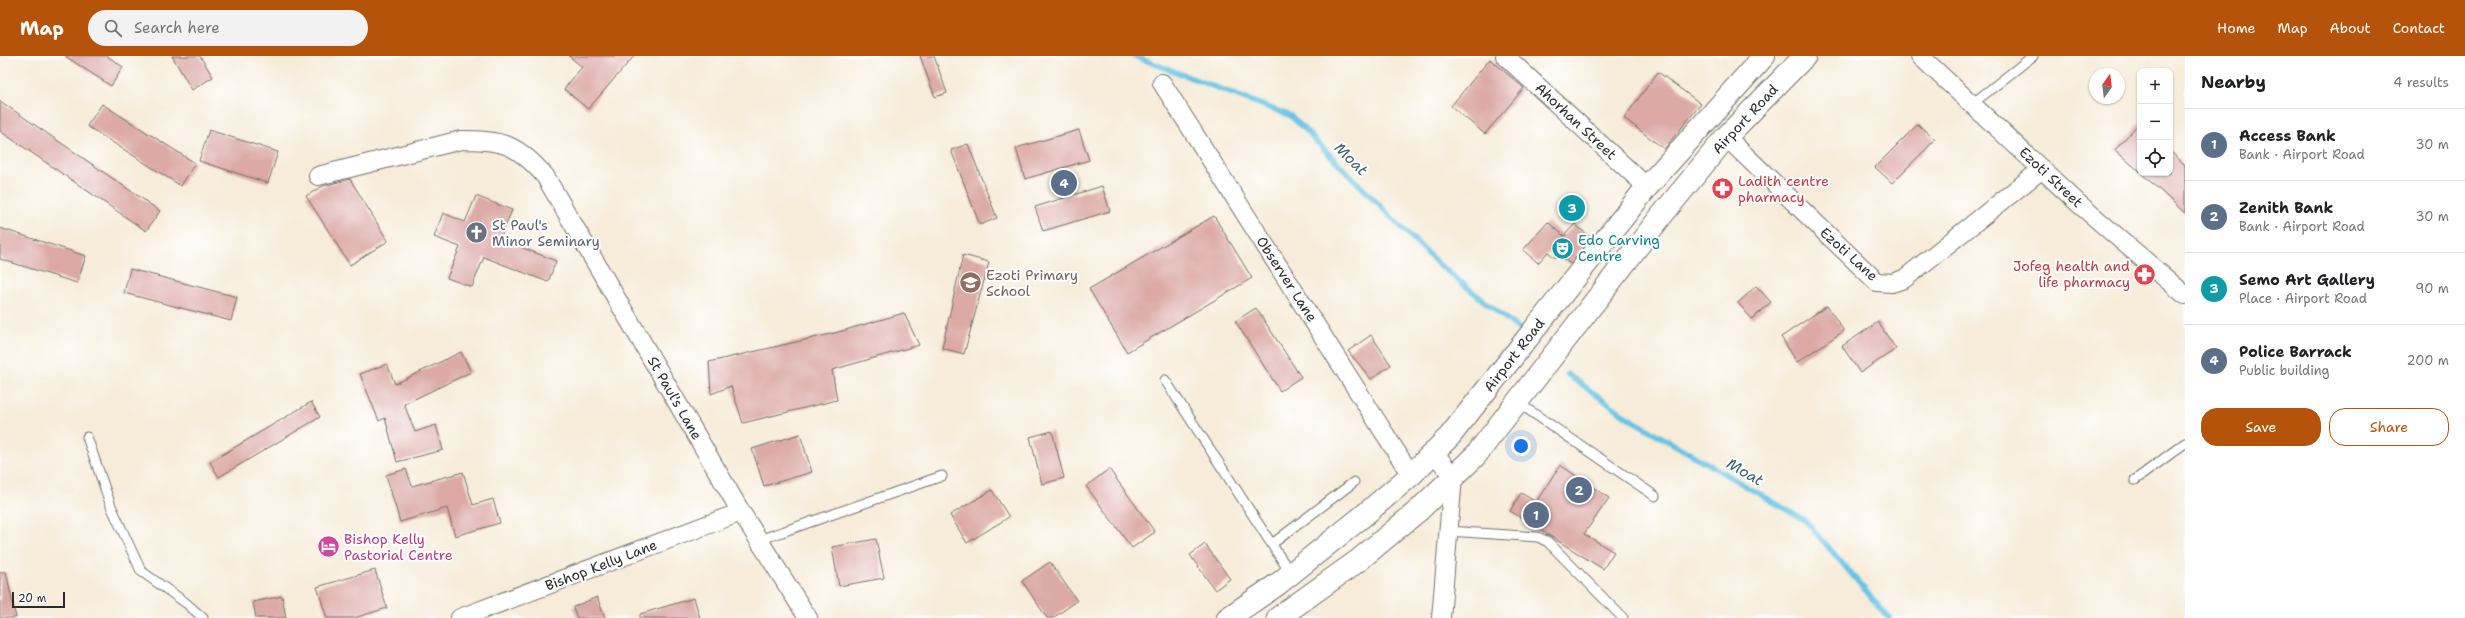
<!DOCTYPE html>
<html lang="en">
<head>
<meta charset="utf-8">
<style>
	body { margin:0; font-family:"Shantell Sans",sans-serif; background:#f2f2f2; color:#202124 }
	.controls { position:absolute; right:12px; top:12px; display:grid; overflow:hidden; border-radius:8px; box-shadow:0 1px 3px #0004 }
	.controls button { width:36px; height:36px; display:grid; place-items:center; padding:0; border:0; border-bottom:1px solid #e0e0e0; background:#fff; color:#202124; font:20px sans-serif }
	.compass { position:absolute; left:2089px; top:12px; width:36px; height:36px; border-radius:50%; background:#fff; box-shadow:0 1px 3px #0004; rotate:14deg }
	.scale { position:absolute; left:12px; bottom:10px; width:53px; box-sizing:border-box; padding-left:4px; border:2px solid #2b2b2b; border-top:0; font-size:11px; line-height:14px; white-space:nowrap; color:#2b2b2b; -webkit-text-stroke:3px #fff; paint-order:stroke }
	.you { position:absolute; left:1521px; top:390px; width:14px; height:14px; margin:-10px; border:3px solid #fff; border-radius:50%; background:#1a73e8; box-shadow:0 0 0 6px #1a73e833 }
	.badge { display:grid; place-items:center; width:26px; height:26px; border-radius:50%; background:#b45309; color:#fff; font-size:13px; font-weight:700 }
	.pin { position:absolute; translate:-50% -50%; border:2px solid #fff; box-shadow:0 1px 4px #0006 }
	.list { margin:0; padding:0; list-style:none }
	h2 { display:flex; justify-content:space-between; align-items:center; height:52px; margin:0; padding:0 16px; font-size:17px }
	h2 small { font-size:13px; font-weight:400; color:#757577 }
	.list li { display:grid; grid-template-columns:26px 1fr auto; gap:12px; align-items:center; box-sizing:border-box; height:72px; padding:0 16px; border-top:1px solid #e0e0e0 }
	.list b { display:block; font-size:15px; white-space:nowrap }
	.list p { margin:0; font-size:13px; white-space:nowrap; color:#757577 }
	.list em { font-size:13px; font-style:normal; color:#757577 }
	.actions { display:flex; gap:8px; padding:12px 16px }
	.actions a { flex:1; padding:9px 0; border:1px solid #b45309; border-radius:16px; text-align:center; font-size:14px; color:#b45309 }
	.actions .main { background:#b45309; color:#fff }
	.icon { flex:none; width:22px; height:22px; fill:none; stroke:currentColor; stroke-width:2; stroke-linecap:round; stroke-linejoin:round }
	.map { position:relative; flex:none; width:2185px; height:562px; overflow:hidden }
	header { display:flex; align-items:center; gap:24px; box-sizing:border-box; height:56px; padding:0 20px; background:#b45309; color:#fff }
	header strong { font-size:19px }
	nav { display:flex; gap:22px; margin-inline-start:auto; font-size:14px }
	.search { width:280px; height:36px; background:#f2f2f2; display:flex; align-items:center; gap:10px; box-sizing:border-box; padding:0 14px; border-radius:22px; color:#757577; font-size:15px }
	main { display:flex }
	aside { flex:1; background:#fff }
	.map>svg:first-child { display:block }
</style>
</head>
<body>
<header>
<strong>Map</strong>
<div class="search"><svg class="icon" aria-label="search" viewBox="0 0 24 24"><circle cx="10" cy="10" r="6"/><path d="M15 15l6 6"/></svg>Search here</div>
<nav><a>Home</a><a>Map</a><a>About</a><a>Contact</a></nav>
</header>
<main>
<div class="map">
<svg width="2185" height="562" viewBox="0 0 2185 562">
	<rect width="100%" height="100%" fill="#fff"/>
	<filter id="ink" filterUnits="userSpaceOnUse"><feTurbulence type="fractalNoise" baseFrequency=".025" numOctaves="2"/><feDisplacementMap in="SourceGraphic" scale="8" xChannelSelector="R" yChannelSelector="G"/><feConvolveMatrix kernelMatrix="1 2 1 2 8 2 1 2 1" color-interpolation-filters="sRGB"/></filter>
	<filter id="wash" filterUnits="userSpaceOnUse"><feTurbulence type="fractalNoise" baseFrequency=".012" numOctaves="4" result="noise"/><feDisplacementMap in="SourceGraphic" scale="16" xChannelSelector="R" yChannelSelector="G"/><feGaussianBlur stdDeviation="0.9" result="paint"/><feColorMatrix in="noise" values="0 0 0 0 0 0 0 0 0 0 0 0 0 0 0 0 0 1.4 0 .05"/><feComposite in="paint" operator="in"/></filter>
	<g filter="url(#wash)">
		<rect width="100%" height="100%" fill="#f6ecd9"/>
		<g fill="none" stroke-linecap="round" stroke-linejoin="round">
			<path stroke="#66c4e4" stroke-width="5.5" d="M1134 0 1291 60 1437 207 1519 273
				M1567 318 1632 364 1806 465 1889 562"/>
		</g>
		<g id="blocks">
			<path fill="#dca9a5" d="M65 0H107L123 11 111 30Z
				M172 0H200L213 21 192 34Z
				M569 0H634L588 53 564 33 582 11Z
				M920 0H934L947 37 935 41Z
				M1490 3 1524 32 1485 78 1451 50Z
				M1658 16 1701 48 1664 93 1624 62Z
				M0 45 160 155 146 175 0 75Z
				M102 48 195 107 181 130 87 70Z
				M2140 66V116L2115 94Z
				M1918 68 1935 84 1892 127 1875 111Z
				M209 74 278 96 268 127 199 105Z
				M1079 74 1089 104 1025 123 1016 92Z
				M968 88 997 162 980 169 951 94Z
				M2170 95 2185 109V157L2141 117H2170Z
				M350 123 388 185 350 209 306 140 323 130Z
				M1102 130 1110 155 1043 175 1035 151Z
				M476 140 512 154 500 183 556 205 548 226 484 201 472 231 447 222 460 191 434 181 443 157 465 166Z
				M1214 160 1252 222 1127 296 1089 233Z
				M1548 166 1564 180 1575 168 1591 182 1570 208 1558 198 1555 202 1548 196 1538 207 1523 194Z
				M0 172 86 200 77 227 0 203Z
				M963 199 989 206 964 298 942 292Z
				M130 213 237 241 231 265 124 237Z
				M1756 230 1771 246 1752 263 1738 247Z
				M1827 250 1844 275 1797 306 1781 281Z
				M1256 252 1301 321 1280 335 1235 265Z
				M904 257 919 289 832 314 837 344 743 367 731 330 711 338 709 306 835 277Z
				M1878 266 1896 293 1860 317 1842 290Z
				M1371 279 1391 309 1371 323 1348 295Z
				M461 296 471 316 404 348 415 376 436 369 443 394 397 406 385 362 379 365 360 318 387 308 395 328Z
				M311 346 320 361 219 421 210 406Z
				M1052 375 1064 422 1042 428 1030 381Z
				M800 378 812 416 764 430 752 393Z
				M1560 409 1609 442 1584 478 1614 496 1603 513 1510 455 1521 437 1536 446Z
				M406 413 412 430 463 416 473 449 493 443 500 467 455 480 447 452 400 466 386 419Z
				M1109 413 1155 476 1132 492 1086 430Z
				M992 434 1009 461 967 487 950 459Z
				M876 483 884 522 839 530 832 491Z
				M1205 488 1230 523 1215 534 1190 499Z
				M1050 506 1077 545 1053 562H1047L1022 525Z
				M375 514 387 552 354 562H327L317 531Z
				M0 516H6L16 562H0Z
				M282 540 286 562H256L253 546Z
				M597 541 605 562H577L573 551Z
				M694 542 700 562H640V558Z"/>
		</g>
	</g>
	<g filter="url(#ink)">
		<use href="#blocks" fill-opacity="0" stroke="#726f68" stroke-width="1"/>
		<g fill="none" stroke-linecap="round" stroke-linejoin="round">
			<defs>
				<path id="lane" d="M1972 48 2033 0
					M1165 324 1291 518
					M1517 346 1655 440
					M87 381 111 450 141 515 186 547 203 562
					M2135 424 2185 387
					M1448 475 1538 481 1548 486 1623 562
					M759 484 942 420
					M1272 488 1354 426"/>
				<path id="street" d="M1505 0 1647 131
					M1920 0 2078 147 2185 239
					M1162 27 1411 419
					M1726 81 1877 226 1892 227 1904 223 2042 113
					M318 120 461 84C503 84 517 88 545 120L741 456 808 562
					M1434 396 1453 421 1441 562
					M460 562 741 456"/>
				<path id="secondary" d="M1228 562 1278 528 1363 460 1411 419 1450 380 1647 131 1764 0
					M1278 562 1359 504 1419 454 1476 399 1662 159 1726 81 1805 0"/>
			</defs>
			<use href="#lane" stroke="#726f68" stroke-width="11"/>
			<use href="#street" stroke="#726f68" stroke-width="20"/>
			<use href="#secondary" stroke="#726f68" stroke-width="24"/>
			<use href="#lane" stroke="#fff" stroke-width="9"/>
			<use href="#street" stroke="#fff" stroke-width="18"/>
			<use href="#secondary" stroke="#fff" stroke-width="22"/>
		</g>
	</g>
	<defs>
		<symbol id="pharmacy-disc" viewBox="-11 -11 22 22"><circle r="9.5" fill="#e0444e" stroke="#fff"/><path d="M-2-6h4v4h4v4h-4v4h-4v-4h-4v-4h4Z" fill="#fff"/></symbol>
		<symbol id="church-disc" viewBox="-11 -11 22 22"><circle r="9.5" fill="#6b7280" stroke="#fff"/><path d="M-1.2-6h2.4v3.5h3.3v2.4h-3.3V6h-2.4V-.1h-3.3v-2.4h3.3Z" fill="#fff"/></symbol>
		<symbol id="theatre-disc" viewBox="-11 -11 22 22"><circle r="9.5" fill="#0f9aa8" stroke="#fff"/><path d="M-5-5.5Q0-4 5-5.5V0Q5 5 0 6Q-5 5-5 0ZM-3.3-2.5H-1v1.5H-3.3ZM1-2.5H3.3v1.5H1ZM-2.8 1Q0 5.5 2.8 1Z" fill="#fff"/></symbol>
		<symbol id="school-disc" viewBox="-11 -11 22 22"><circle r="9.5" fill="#8d6e63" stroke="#fff"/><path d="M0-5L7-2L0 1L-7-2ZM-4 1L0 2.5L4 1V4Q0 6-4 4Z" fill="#fff"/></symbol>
		<symbol id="hotel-disc" viewBox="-11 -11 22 22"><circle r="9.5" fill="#d1479c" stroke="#fff"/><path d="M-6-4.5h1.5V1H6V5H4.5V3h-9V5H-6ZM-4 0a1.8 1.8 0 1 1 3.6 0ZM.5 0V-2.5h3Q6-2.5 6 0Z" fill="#fff"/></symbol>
	</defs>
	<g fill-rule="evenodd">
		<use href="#pharmacy-disc" x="1710" y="120" width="25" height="25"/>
		<use href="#church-disc" x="464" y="164" width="25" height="25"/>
		<use href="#theatre-disc" x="1550" y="180" width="25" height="25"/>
		<use href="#pharmacy-disc" x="2132" y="206" width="25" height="25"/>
		<use href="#school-disc" x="958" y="214" width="25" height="25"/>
		<use href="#hotel-disc" x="316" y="478" width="25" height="25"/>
	</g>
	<g text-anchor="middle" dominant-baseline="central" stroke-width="4" stroke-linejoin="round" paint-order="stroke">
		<g font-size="14" fill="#2b2b2b" stroke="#fff">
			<text transform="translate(1745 63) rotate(-47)">Airport Road</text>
			<text transform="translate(1576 65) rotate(43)">Ahorhan Street</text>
			<text transform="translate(2051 121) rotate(43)">Ezoti Street</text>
			<text transform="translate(1849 198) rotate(42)">Ezoti Lane</text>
			<text transform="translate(1287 223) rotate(57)">Observer Lane</text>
			<text transform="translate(1514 299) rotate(-52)">Airport Road</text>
			<text transform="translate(675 342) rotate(60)">St Paul's Lane</text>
			<text transform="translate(601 509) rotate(-21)">Bishop Kelly Lane</text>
		</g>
		<g font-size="14" fill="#be3a42" stroke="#fff" text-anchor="start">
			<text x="1738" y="125">Ladith centre<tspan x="1738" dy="16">pharmacy</tspan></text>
			<text x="2130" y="210" text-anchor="end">Jofeg health and<tspan x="2130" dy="16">life pharmacy</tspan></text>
		</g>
		<g font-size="14" fill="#5b616d" stroke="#fff" text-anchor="start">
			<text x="492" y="169">St Paul's<tspan x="492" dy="16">Minor Seminary</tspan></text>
		</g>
		<g font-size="14" fill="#0d838f" stroke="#fff" text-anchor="start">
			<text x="1578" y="184">Edo Carving<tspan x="1578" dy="16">Centre</tspan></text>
		</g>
		<g font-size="14" fill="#785e54" stroke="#fff" text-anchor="start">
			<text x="986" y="219">Ezoti Primary<tspan x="986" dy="16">School</tspan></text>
		</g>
		<g font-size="14" fill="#b23c85" stroke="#fff" text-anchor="start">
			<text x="344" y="483">Bishop Kelly<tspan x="344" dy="16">Pastorial Centre</tspan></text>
		</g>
		<g font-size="15" font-style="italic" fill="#40616c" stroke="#fff">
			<text transform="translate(1351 103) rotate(45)">Moat</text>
			<text transform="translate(1745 416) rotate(30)">Moat</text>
		</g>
	</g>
</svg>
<div class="controls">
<button>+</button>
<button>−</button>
<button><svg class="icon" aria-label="locate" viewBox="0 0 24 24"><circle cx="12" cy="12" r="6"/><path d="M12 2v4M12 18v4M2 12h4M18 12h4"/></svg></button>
</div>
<svg class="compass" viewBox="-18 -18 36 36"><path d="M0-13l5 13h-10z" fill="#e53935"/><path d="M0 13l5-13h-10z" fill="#757577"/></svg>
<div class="scale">20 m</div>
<div class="you"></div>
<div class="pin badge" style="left:1536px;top:459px;background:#5c6f8a">1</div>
<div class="pin badge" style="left:1579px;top:434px;background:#5c6f8a">2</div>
<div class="pin badge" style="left:1572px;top:152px;background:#0f9aa8">3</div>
<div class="pin badge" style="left:1064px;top:127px;background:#5c6f8a">4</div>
</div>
<aside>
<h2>Nearby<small>4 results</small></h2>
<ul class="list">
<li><span class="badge" style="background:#5c6f8a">1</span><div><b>Access Bank</b><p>Bank · Airport Road</p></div><em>30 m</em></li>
<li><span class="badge" style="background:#5c6f8a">2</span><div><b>Zenith Bank</b><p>Bank · Airport Road</p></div><em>30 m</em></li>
<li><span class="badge" style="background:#0f9aa8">3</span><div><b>Semo Art Gallery</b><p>Place · Airport Road</p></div><em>90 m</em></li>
<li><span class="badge" style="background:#5c6f8a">4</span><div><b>Police Barrack</b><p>Public building</p></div><em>200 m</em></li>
</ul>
<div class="actions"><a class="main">Save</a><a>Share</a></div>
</aside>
</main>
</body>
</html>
